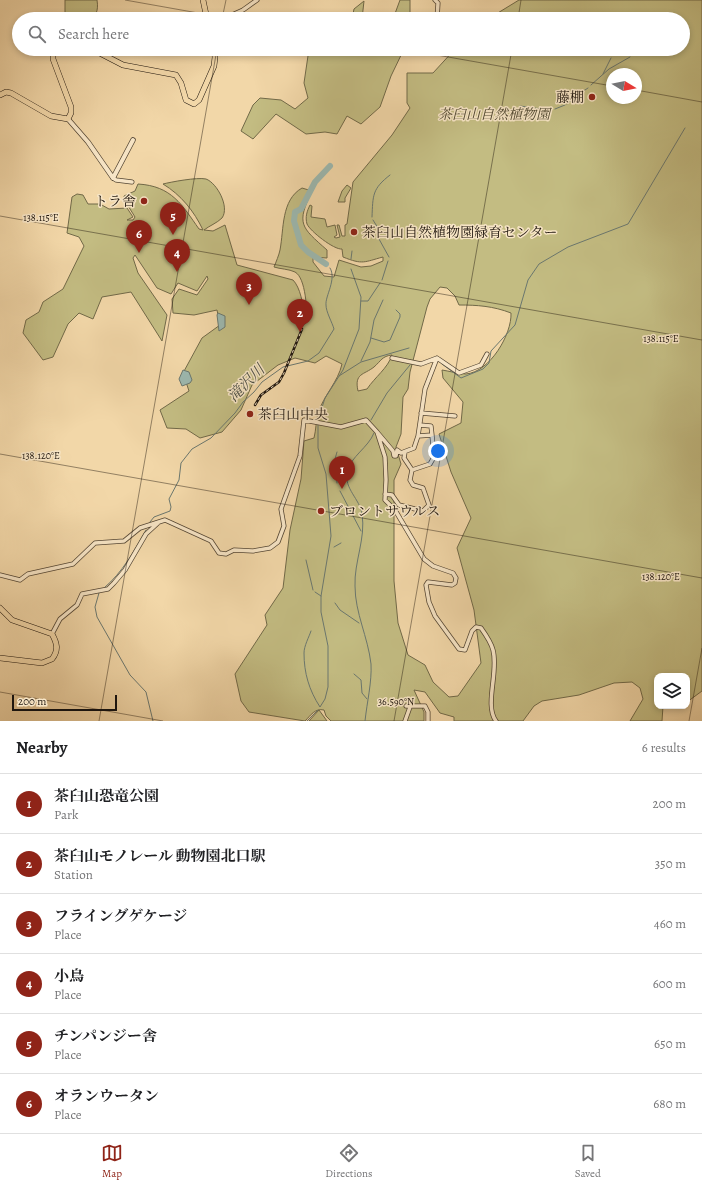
<!DOCTYPE html>
<html lang="en">
<head>
<meta charset="utf-8">
<style>
	body { margin:0; font-family:Alegreya,"Noto Serif JP",serif; background:#f6f6f6; color:#202124 }
	.controls { position:absolute; right:12px; bottom:12px; display:grid; overflow:hidden; border-radius:8px; box-shadow:0 2px 6px #0003 }
	.controls button { width:36px; height:36px; display:grid; place-items:center; padding:0; border:0; border-bottom:1px solid #e0e0e0; background:#fff; color:#202124; font:20px sans-serif }
	.compass { position:absolute; left:606px; top:68px; width:36px; height:36px; border-radius:50%; background:#fff; box-shadow:0 2px 6px #0003; rotate:100deg }
	.scale { position:absolute; left:12px; bottom:10px; width:105px; box-sizing:border-box; padding-left:4px; border:2px solid #1f160e; border-top:0; font-size:11px; line-height:14px; white-space:nowrap; color:#1f160e; -webkit-text-stroke:3px #f7e5c6; paint-order:stroke }
	.you { position:absolute; left:438px; top:451px; width:14px; height:14px; margin:-10px; border:3px solid #fff; border-radius:50%; background:#1a73e8; box-shadow:0 0 0 6px #1a73e833 }
	.badge { display:grid; place-items:center; width:26px; height:26px; border-radius:50%; background:#8f2418; color:#fff; font-size:13px; font-weight:700 }
	.pin { position:absolute; translate:-50% -33px; filter:drop-shadow(0 1px 2px #0008) }
	.pin::after { content:''; position:absolute; top:21px; width:14px; height:12px; background:inherit; clip-path:polygon(0 0,100% 0,50% 100%) }
	.list { margin:0; padding:0; list-style:none }
	h2 { display:flex; justify-content:space-between; align-items:center; height:52px; margin:0; padding:0 16px; font-size:17px }
	h2 small { font-size:13px; font-weight:400; color:#757577 }
	.list li { display:grid; grid-template-columns:26px 1fr auto; gap:12px; align-items:center; box-sizing:border-box; height:60px; padding:0 16px; border-top:1px solid #e0e0e0 }
	.list b { display:block; font-size:15px; white-space:nowrap }
	.list p { margin:0; font-size:13px; white-space:nowrap; color:#757577 }
	.list em { font-size:13px; font-style:normal; color:#757577 }
	.icon { flex:none; width:22px; height:22px; fill:none; stroke:currentColor; stroke-width:2; stroke-linecap:round; stroke-linejoin:round }
	.map { position:relative; flex:none; width:702px; height:721px; overflow:hidden }
	.search { position:absolute; background:#fff; box-shadow:0 2px 6px #0003; left:12px; right:12px; top:12px; height:44px; display:flex; align-items:center; gap:10px; box-sizing:border-box; padding:0 14px; border-radius:22px; color:#757577; font-size:15px }
	.sheet { height:412px; background:#fff }
	nav { display:flex; justify-content:space-around; align-items:center; box-sizing:border-box; height:56px; border-top:1px solid #e0e0e0; background:#fff; font-size:11px; color:#757577 }
	nav a { display:grid; justify-items:center; gap:2px }
	nav .on { color:#8f2418 }
	.map>svg:first-child { display:block }
</style>
</head>
<body>
<div class="map">
<svg width="702" height="721" viewBox="0 0 702 721">
	<rect width="100%" height="100%" fill="#f2d7a8"/>
	<filter id="stains"><feTurbulence type="fractalNoise" baseFrequency=".005" numOctaves="4"/><feColorMatrix values="0 0 0 0 .2 0 0 0 0 .09 0 0 0 0 .02 0 0 0 .5 -.17"/></filter>
	<radialGradient id="worn" r=".72"><stop offset=".6" stop-color="#630" stop-opacity="0"/><stop offset="1" stop-color="#630" stop-opacity=".3"/></radialGradient>
	<path fill="#c3bc82" stroke="#716948" fill-rule="evenodd" d="M65 0H97C101 24 81 22 65 15Z
		M400 0H410V19H393Z
		M519 0H702V691L687 702V676H657V706H663L662 721H630L643 699 640 688 632 682 614 683 579 695 542 701 534 706 523 721H454V717L440 713 425 692 414 690 424 712V721H331L326 716 324 710C315 708 311 715 305 721L249 712 241 701 235 674 267 625 265 615 283 588 290 530 301 479 304 441 314 438C316 430 316 421 318 413 324 395 338 382 342 364L326 356 315 363 295 358 278 365 252 385 241 410 222 432 200 438 186 429 167 428 160 410 189 391 183 373 202 338 220 325 217 310 194 315 173 313 172 299 179 289 197 295 208 279 207 276 197 291 178 283 171 294 157 288 135 255 133 258 138 273 167 315 162 341 131 292 102 297 93 319 79 313 68 324 53 357 43 360 23 333 26 320 39 312 43 302 63 289 84 246 79 237 67 233 72 197 77 194 83 195 88 204H100L109 209 127 208 133 217 127 220H133L135 217 125 201 124 196 135 191 138 184C172 186 182 205 199 229L203 230C194 211 181 195 163 184 171 182 197 177 206 179 217 183 230 207 222 218 217 223 209 226 204 230L213 231 225 225 237 265 293 280C300 287 304 305 303 316 303 320 301 324 300 328L307 322C307 311 306 278 295 272 289 269 280 269 274 267 276 262 279 255 280 250 284 229 281 200 302 188L312 191C296 224 301 227 327 250V258L313 257V262L324 276 334 277 339 260 361 267 371 266 383 261V257C364 262 363 265 343 257L342 249C334 250 310 231 307 224 305 217 307 211 310 205L312 206 311 217 325 219 327 227 335 225 337 235 334 237 336 238 340 237 337 225H339L342 236H345V225L347 224 353 182 392 135 410 108 407 103V73H433L455 49H683V19H488ZM612 74H636V98H612ZM440 287 447 288 455 296 459 305C477 305 493 306 511 313 512 334 490 372 466 374 459 374 449 371 442 370L443 378 463 402 461 423 439 434 451 472 471 518 457 548 474 610 481 663 458 696 449 697 433 682 425 665 408 655 398 623 394 581V480L401 464 396 447 401 434 403 397 408 389 410 372 427 307 430 299ZM392 355C388 368 375 377 367 389L358 391C354 373 364 375 374 367 381 361 382 356 392 355Z
		M364 1 362 19H352L354 9Z
		M309 49H404L391 76 380 107 361 124 347 116 337 134 325 132 306 134 276 114 253 139 241 131 253 105 260 98 281 100 295 109 308 98 304 83Z
		M347 185 351 188 345 198V202H338L342 191Z
		M319 710 327 721H309Z"/>
	<path fill="#9cb8af" stroke="#6a776f" d="M218 313 225 316V327L219 331 217 315Z
		M183 370 189 372 192 380 190 383 182 386 179 379Z"/>
	<g fill="none" stroke-linecap="round" stroke-linejoin="round">
		<path stroke="#6a776f" stroke-width="1" d="M613 54 614 49
			M634 54 638 52
			M603 74 611 58
			M591 85 609 69 630 57
			M582 92 588 88
			M567 104 580 94
			M520 106 549 110
			M555 109 565 105
			M372 217C373 195 372 189 390 175
			M373 220 378 228 379 235
			M379 239 389 257
			M351 259 352 251
			M382 280 388 261
			M361 301H368L380 283
			M371 338 384 342 390 340 400 317V314L396 310
			M361 361 370 342 374 320 383 300
			M442 364 461 378 483 369 489 363 491 351 515 325 528 280 539 264 568 247 628 224 685 128
			M339 376 361 362 409 348
			M318 420 325 398 343 370 359 329 361 297 351 269
			M371 420 387 393 410 365
			M337 483 335 459 337 452
			M340 491 361 531
			M150 522 154 517 170 511 171 507 169 499 179 480 181 463 192 449 211 438 235 413 243 402 254 392 262 382 283 367 308 361 319 353 334 329C332 322 326 312 326 305 325 296 337 279 330 268
			M334 547 341 543
			M306 560 313 590
			M104 588C123 572 134 551 146 530
			M315 592 321 596
			M99 593 95 607 97 617 130 675 146 692 153 721
			M335 603 340 610 359 623
			M311 631C309 637 304 646 304 653 304 673 309 690 320 707L325 699 328 687V646L321 612V596L331 536 326 474 318 448V424
			M354 674 361 680 362 693 367 699
			M307 721 318 710
			M365 721C367 702 372 682 371 664 368 637 355 613 355 586 354 562 366 538 362 514 360 499 344 489 347 472 351 456 368 448 374 433"/>
		<path stroke="#9cb8af" stroke-width="6" d="M326 264 308 252 301 245 294 221 295 212 301 209 315 182 330 166"/>
		<defs>
			<path id="minor" d="M435 0 438 3 437 19
				M223 19 243 10 257 0
				M113 178 116 180 132 182
				M392 358 421 364 437 358 459 373 481 365 487 354
				M421 413 455 416
				M420 425 431 426 432 435
				M377 432 393 451 394 456H396L397 450 401 453 414 448 418 436
				M405 452 404 458 412 470
				M385 494 392 495 399 505 423 511 429 505 423 488 413 485 410 480 412 470 430 464 434 457 432 435 418 436 425 389 437 358
				M0 575 20 580 28 574 73 564 95 543 124 541 140 528 165 520 211 541 219 553 226 554 234 550 253 551 270 548 278 542 284 526 281 509 300 456 304 420 341 427 366 420 377 432 385 457 386 480 385 500 395 510 424 559 433 566 453 573 456 578 455 583 452 585 428 582 426 585 429 602 435 616 459 649 465 650 472 631 476 627 481 628C486 635 491 642 493 650 499 672 484 705 496 721
				M52 634 60 619 77 605 82 594 108 589 114 583 125 570 146 534 158 523
				M406 706H425L428 712V721
				M405 721 410 707"/>
			<path id="tertiary" d="M68 119 88 142 113 178 133 140"/>
			<path id="primary" d="M203 0 207 19
				M92 49 123 65 176 75 181 83 186 100 194 104 199 100 214 66 215 57 214 49
				M0 95 6 92 11 93 51 116 68 119 71 113V107L53 59V49
				M0 608 12 620 52 634C57 643 59 650 52 659L42 663 0 658"/>
		</defs>
		<use href="#minor" stroke="#544634" stroke-width="5"/>
		<use href="#tertiary" stroke="#544634" stroke-width="5.5"/>
		<use href="#primary" stroke="#1f160e" stroke-width="6"/>
		<use href="#minor" stroke="#f7e5c6" stroke-width="3.5"/>
		<use href="#tertiary" stroke="#f7e5c6" stroke-width="4"/>
		<use href="#primary" stroke="#f2d7a8" stroke-width="5"/>
		<defs>
			<path id="rail" d="M255 405 261 395 279 382 284 373 302 329"/>
		</defs>
		<use href="#rail" stroke="#1f160e" stroke-width="2.5"/>
		<use href="#rail" stroke="#f7e5c6" stroke-width="1" stroke-dasharray="3" stroke-linecap="butt"/>
	</g>
	<path fill="none" stroke="#1f160e" stroke-width="1" stroke-opacity="0.45" d="M125 0 232 19M222 19 226 0M518 19 521 0M403 49 612 86M636 90 702 102M0 216 702 340M0 454 702 578M0 692 163 721M99 721 217 49M394 721 512 49M689 721 702 648"/>
	<g fill="#8f2418" stroke="#f7e5c6" stroke-width="1.5">
		<circle cx="592" cy="97" r="4"/>
		<circle cx="144" cy="201" r="4"/>
		<circle cx="354" cy="232" r="4"/>
		<circle cx="250" cy="414" r="4"/>
		<circle cx="321" cy="511" r="4"/>
	</g>
	<g text-anchor="middle" dominant-baseline="central" stroke-width="3" stroke-linejoin="round" paint-order="stroke">
		<g font-size="14" fill="#1f160e" stroke="#f7e5c6" text-anchor="start">
			<text x="584" y="97" text-anchor="end">藤棚</text>
			<text x="136" y="201" text-anchor="end">トラ舎</text>
			<text x="362" y="232">茶臼山自然植物園緑育センター</text>
			<text x="258" y="414">茶臼山中央</text>
			<text x="329" y="511">ブロントサウルス</text>
		</g>
		<g font-size="14" font-style="italic" fill="#504831" stroke="#f7e5c6">
			<text x="494" y="114">茶臼山自然植物園</text>
		</g>
		<g font-size="15" font-style="italic" fill="#4b4f46" stroke="#f7e5c6">
			<text transform="translate(246 383) rotate(-45)">滝沢川</text>
		</g>
	</g>
	<g font-size="10" text-anchor="middle" fill="#1f160e" stroke="#f7e5c6" stroke-width="3" stroke-linejoin="round" paint-order="stroke">
		<text x="41" y="221">138.115°E</text>
		<text x="661" y="342">138.115°E</text>
		<text x="41" y="459">138.120°E</text>
		<text x="661" y="580">138.120°E</text>
		<text x="396" y="705">36.590°N</text>
	</g>
	<rect width="100%" height="100%" filter="url(#stains)"/>
	<rect width="100%" height="100%" fill="url(#worn)"/>
</svg>
<div class="controls">
<button><svg class="icon" aria-label="layers" viewBox="0 0 24 24"><path d="M12 4l9 5-9 5-9-5zM3 14l9 5 9-5"/></svg></button>
</div>
<svg class="compass" viewBox="-18 -18 36 36"><path d="M0-13l5 13h-10z" fill="#e53935"/><path d="M0 13l5-13h-10z" fill="#757577"/></svg>
<div class="scale">200 m</div>
<div class="you"></div>
<div class="pin badge" style="left:342px;top:489px">1</div>
<div class="pin badge" style="left:300px;top:332px">2</div>
<div class="pin badge" style="left:249px;top:305px">3</div>
<div class="pin badge" style="left:177px;top:272px">4</div>
<div class="pin badge" style="left:173px;top:235px">5</div>
<div class="pin badge" style="left:139px;top:253px">6</div>
<div class="search"><svg class="icon" aria-label="search" viewBox="0 0 24 24"><circle cx="10" cy="10" r="6"/><path d="M15 15l6 6"/></svg>Search here</div>
</div>
<section class="sheet">
<h2>Nearby<small>6 results</small></h2>
<ul class="list">
<li><span class="badge">1</span><div><b>茶臼山恐竜公園</b><p>Park</p></div><em>200 m</em></li>
<li><span class="badge">2</span><div><b>茶臼山モノレール 動物園北口駅</b><p>Station</p></div><em>350 m</em></li>
<li><span class="badge">3</span><div><b>フライングゲケージ</b><p>Place</p></div><em>460 m</em></li>
<li><span class="badge">4</span><div><b>小鳥</b><p>Place</p></div><em>600 m</em></li>
<li><span class="badge">5</span><div><b>チンパンジー舎</b><p>Place</p></div><em>650 m</em></li>
<li><span class="badge">6</span><div><b>オランウータン</b><p>Place</p></div><em>680 m</em></li>
</ul>
</section>
<nav>
<a class="on"><svg class="icon" aria-label="map" viewBox="0 0 24 24"><path d="M3 6l6-2 6 2 6-2v14l-6 2-6-2-6 2zM9 4v14M15 6v14"/></svg>Map</a>
<a><svg class="icon" aria-label="directions" viewBox="0 0 24 24"><path d="M12 3l9 9-9 9-9-9zM9 14v-3h6M13 9l2 2-2 2"/></svg>Directions</a>
<a><svg class="icon" aria-label="saved" viewBox="0 0 24 24"><path d="M7 4h10v16l-5-4-5 4z"/></svg>Saved</a>
</nav>
</body>
</html>
